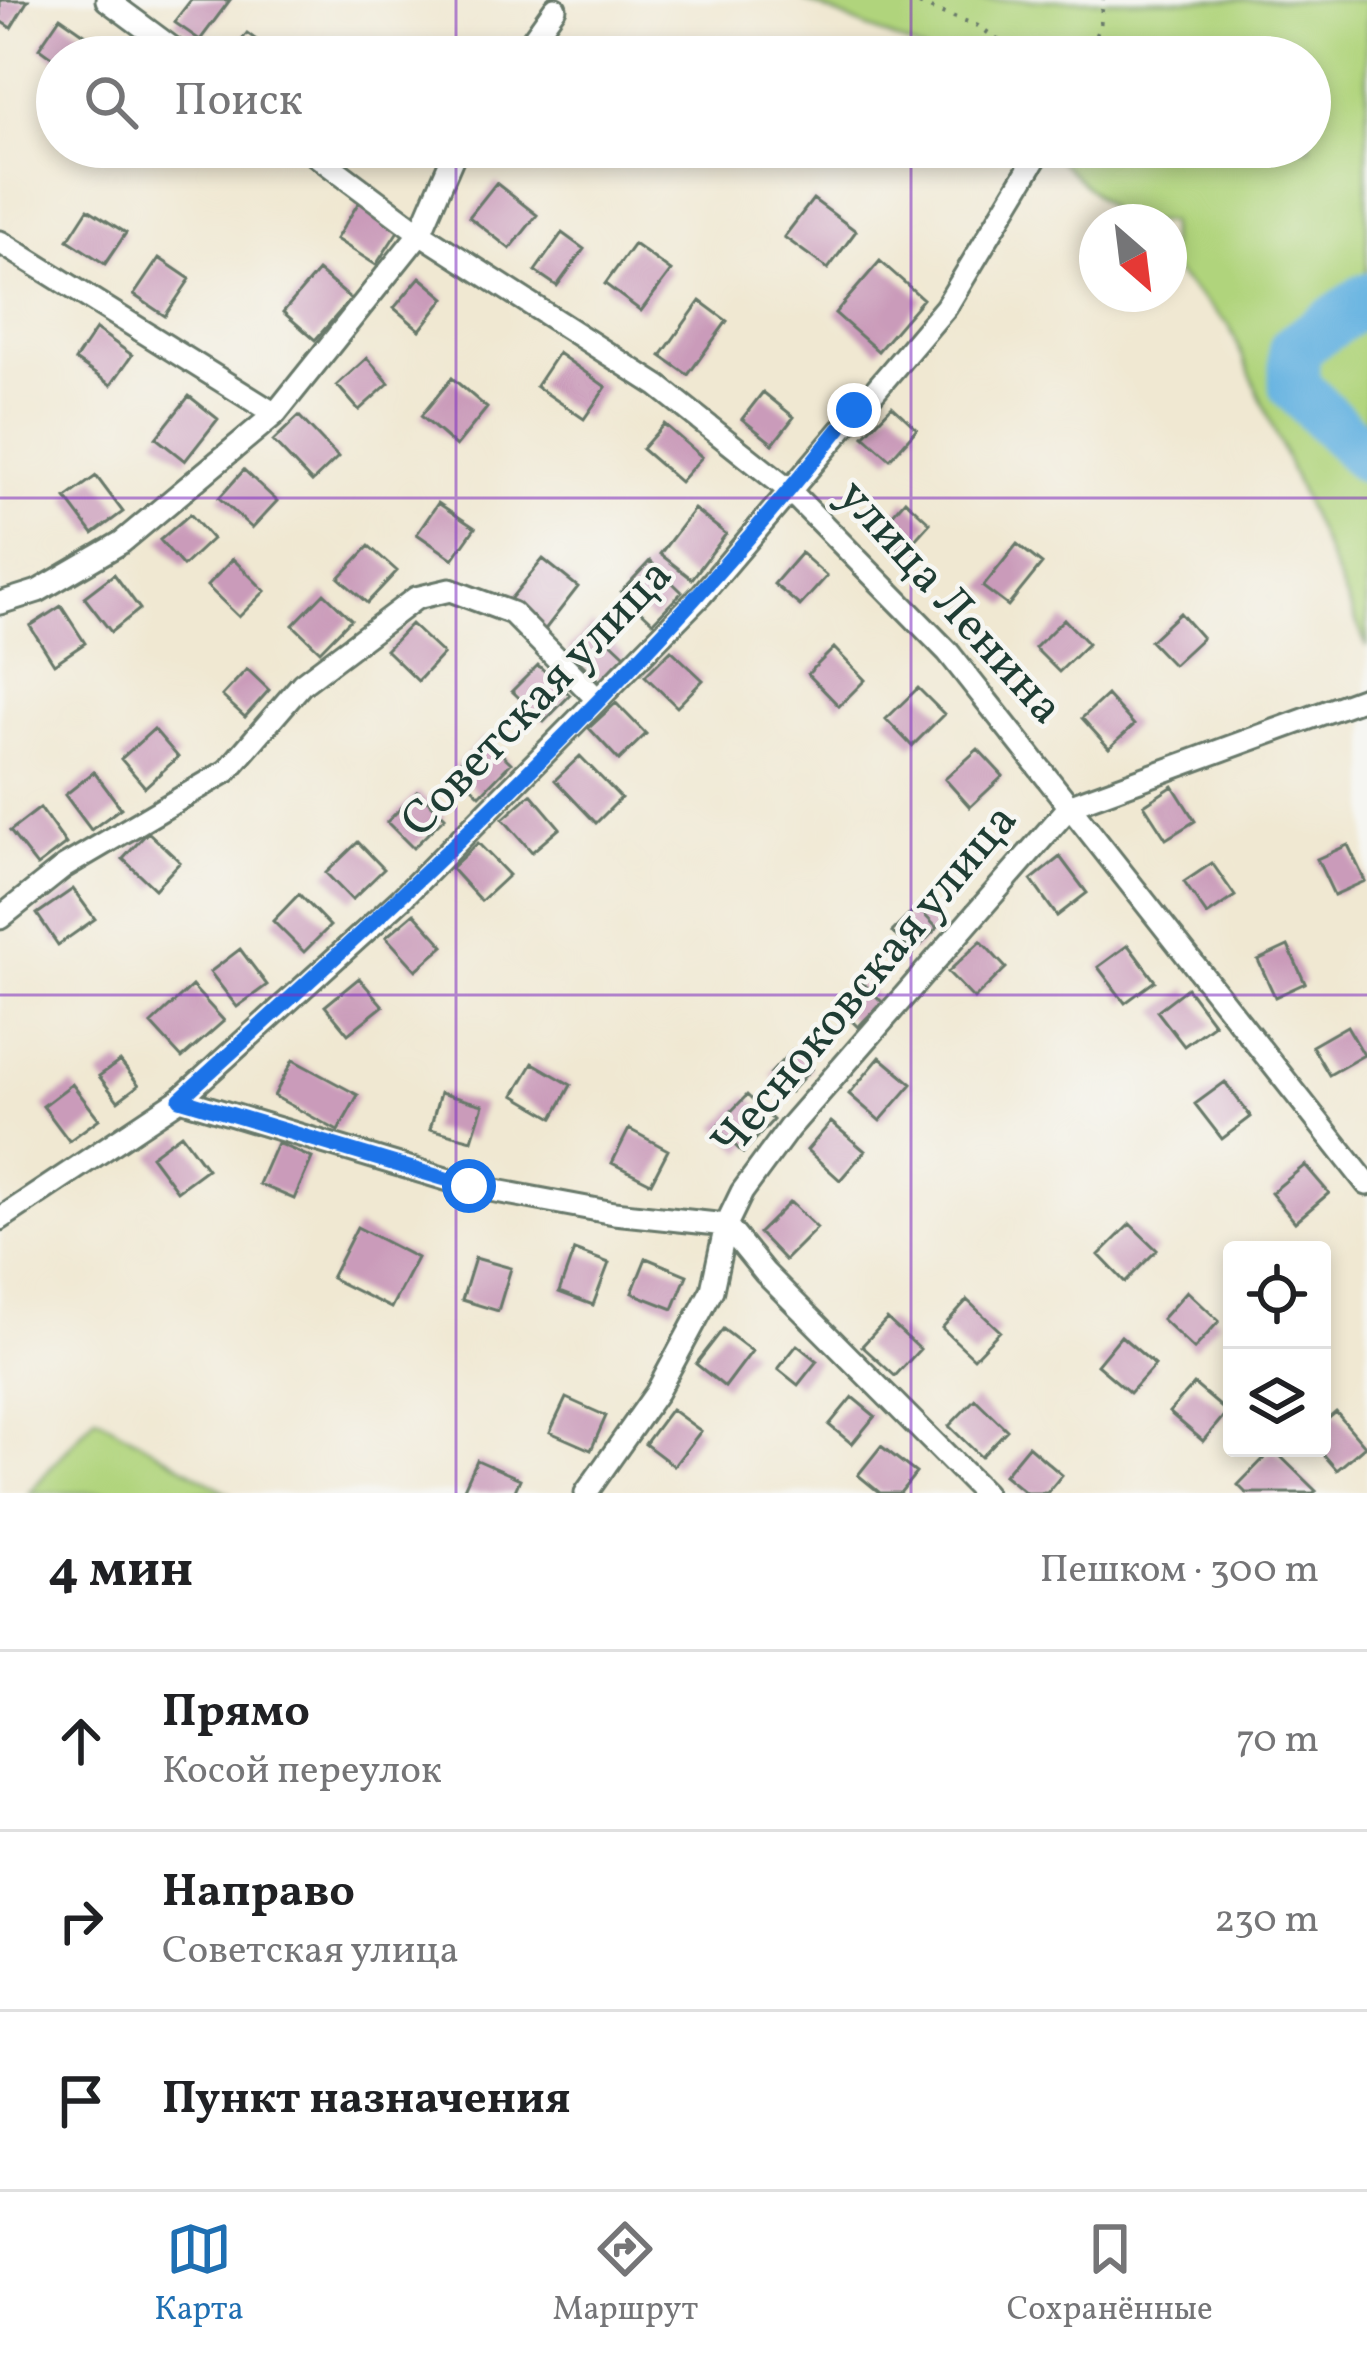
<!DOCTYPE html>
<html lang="ru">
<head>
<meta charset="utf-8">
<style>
	body { margin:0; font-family:Vollkorn,serif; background:#f2f2f2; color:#202124 }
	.controls { position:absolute; right:36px; bottom:36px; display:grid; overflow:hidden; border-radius:12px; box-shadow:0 6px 18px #0003 }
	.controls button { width:108px; height:108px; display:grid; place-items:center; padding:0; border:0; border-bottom:3px solid #e0e0e0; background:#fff; color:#202124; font:60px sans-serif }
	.compass { position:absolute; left:1079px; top:204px; width:108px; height:108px; border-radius:50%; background:#fff; box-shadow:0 6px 18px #0003; rotate:152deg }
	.stop { position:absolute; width:36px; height:36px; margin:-27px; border:9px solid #1a73e8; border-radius:50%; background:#fff }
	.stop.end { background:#1a73e8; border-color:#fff; box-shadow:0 3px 12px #0008 }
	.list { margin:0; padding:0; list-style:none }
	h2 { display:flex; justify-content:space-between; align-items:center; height:156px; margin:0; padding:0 48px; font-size:51px }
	h2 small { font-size:39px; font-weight:400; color:#757577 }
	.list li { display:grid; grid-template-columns:78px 1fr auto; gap:36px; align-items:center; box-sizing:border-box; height:180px; padding:0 48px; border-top:3px solid #e0e0e0 }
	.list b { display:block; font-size:45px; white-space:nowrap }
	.list p { margin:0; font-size:39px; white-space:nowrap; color:#757577 }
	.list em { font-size:39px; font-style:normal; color:#757577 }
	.icon { flex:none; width:66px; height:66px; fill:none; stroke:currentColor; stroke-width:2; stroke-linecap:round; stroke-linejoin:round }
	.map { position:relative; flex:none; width:1367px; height:1493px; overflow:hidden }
	.search { position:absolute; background:#fff; box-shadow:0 6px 18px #0003; left:36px; right:36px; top:36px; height:132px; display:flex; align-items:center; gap:30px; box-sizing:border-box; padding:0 42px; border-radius:66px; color:#757577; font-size:45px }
	.sheet { height:696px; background:#fff }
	nav { display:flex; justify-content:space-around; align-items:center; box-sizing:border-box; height:168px; border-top:3px solid #e0e0e0; background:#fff; font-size:33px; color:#757577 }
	nav a { display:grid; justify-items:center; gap:6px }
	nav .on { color:#1f6fb2 }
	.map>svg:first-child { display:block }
</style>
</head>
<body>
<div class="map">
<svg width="1367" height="1493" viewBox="0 0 1367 1493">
	<rect width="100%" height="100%" fill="#f6f6f2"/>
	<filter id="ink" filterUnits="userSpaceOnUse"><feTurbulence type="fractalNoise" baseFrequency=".00833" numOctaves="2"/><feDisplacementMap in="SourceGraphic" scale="24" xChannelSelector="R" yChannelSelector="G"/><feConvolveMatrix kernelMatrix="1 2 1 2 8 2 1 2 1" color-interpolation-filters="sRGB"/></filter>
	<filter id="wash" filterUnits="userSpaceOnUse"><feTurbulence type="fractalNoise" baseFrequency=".004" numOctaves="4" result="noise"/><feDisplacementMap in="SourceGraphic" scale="48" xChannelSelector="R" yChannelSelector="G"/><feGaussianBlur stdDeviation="2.7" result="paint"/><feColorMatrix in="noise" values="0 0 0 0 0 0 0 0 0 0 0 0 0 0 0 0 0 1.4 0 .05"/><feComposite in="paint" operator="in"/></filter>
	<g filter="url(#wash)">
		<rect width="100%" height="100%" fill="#f0e8d2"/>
		<path fill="#b0d47c" stroke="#688858" stroke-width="3" d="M803 0H1367V647L1229 325 1169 267V222H1123L1045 147H1310V57H936Z
			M96 1416 228 1493H29Z"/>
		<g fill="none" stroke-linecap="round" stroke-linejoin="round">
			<path stroke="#67b4e1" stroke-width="51" d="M1367 298 1294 349V386L1367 458"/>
		</g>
		<g id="blocks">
			<path fill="#ca9bba" d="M0 0H28L11 28 0 21Z
				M191 0H230L200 40 174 22Z
				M60 17 96 42 86 57 57 61 39 48Z
				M247 33 279 57H229Z
				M496 183 537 215 510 249 469 217Z
				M813 199 856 231 828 269 784 237Z
				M359 202 400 228 376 265 336 239Z
				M88 209 126 233 105 264 68 240Z
				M562 233 584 249 557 286 535 271Z
				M634 244 671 271 641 311 605 284Z
				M159 258 190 279 165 316 134 295Z
				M880 261 923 299 878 351 835 313Z
				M318 271 351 299 315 340 283 312Z
				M420 277 445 298 420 330 394 308Z
				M700 301 727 321 688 375 661 356Z
				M96 329 132 355 111 385 75 360Z
				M558 353 606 387 584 419 536 386Z
				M367 358 389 383 359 410 337 385Z
				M452 378 487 408 456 446 421 416Z
				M763 392 794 417 773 444 742 419Z
				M189 396 218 419 185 461 156 438Z
				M892 406 917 429 890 459 864 436Z
				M299 416 338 457 312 482 273 441Z
				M664 424 702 457 680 482 642 449Z
				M244 470 277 501 252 528 219 498Z
				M96 476 123 512 93 534 66 498Z
				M905 500 930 523 903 553 878 531Z
				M438 503 475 528 453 559 417 534Z
				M694 509 726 534 692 579 660 554Z
				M190 514 212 539 183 566 160 540Z
				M1017 544 1042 564 1008 606 983 587Z
				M369 546 397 571 367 603 339 578Z
				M801 553 827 576 800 606 774 584Z
				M233 559 265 591 239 617 207 586Z
				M543 559 578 587 543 632 507 603Z
				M650 561 682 592 653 622 621 592Z
				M114 574 140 609 111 632 84 597Z
				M324 593 351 619 320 651 293 625Z
				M61 606 85 643 54 664 30 626Z
				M1180 613 1202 638 1173 665 1150 641Z
				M1064 619 1088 644 1059 672 1035 648Z
				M411 624 443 654 418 681 386 650Z
				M592 624 625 655 600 681 567 650Z
				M834 648 865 680 839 706 808 674Z
				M671 650 703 680 677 707 645 676Z
				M538 665 570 695 544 722 512 691Z
				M247 669 269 690 245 717 222 696Z
				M918 688 944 714 912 746 886 719Z
				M1107 695 1134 725 1109 748 1082 718Z
				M616 703 646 734 619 760 589 728Z
				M154 729 178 757 145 787 121 759Z
				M484 737 511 763 480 795 453 769Z
				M978 749 1003 776 970 807 945 779Z
				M580 756 621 798 596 823 555 780Z
				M94 772 121 808 91 830 65 795Z
				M1173 786 1195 821 1166 839 1144 805Z
				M418 791 445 817 413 848 387 822Z
				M531 794 560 828 532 852 503 819Z
				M40 808 66 844 37 866 10 831Z
				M148 832 180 862 155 889 123 859Z
				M358 842 384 869 352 900 326 873Z
				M478 843 509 875 481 901 451 868Z
				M1348 845 1365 881 1334 895 1317 859Z
				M1060 857 1087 893 1057 916 1031 880Z
				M1212 863 1235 896 1207 915 1184 882Z
				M73 889 95 919 58 945 37 914Z
				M299 894 330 926 304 952 273 921Z
				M917 907 937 928 913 953 892 932Z
				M414 913 444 946 416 970 386 937Z
				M981 941 1006 968 974 999 948 972Z
				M1128 945 1155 981 1125 1003 1098 967Z
				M1288 946 1305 983 1275 997 1258 960Z
				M240 949 267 985 237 1007 210 972Z
				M359 978 383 1006 348 1034 325 1006Z
				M862 982 882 1002 858 1027 837 1006Z
				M192 986 224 1021 182 1058 151 1024Z
				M1187 988 1214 1024 1184 1046 1157 1011Z
				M1347 1026 1364 1055 1329 1075 1312 1046Z
				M792 1050 812 1068 790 1092 770 1074Z
				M880 1057 912 1084 880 1121 849 1094Z
				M293 1060 358 1095 338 1131 274 1096Z
				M120 1061 139 1085 118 1101 99 1076Z
				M533 1063 571 1085 553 1118 514 1095Z
				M1225 1082 1251 1117 1222 1139 1195 1104Z
				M72 1084 99 1119 69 1141 43 1106Z
				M440 1093 483 1105 472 1140 430 1129Z
				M747 1095 773 1120 743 1153 716 1127Z
				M831 1122 865 1151 840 1180 807 1150Z
				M629 1129 668 1150 651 1183 612 1163Z
				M181 1134 207 1169 177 1191 151 1156Z
				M277 1143 312 1158 294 1199 259 1184Z
				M1305 1165 1329 1193 1295 1222 1271 1193Z
				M790 1202 817 1228 785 1260 759 1233Z
				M1130 1224 1157 1250 1125 1282 1099 1255Z
				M357 1227 417 1258 391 1308 331 1278Z
				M574 1250 609 1263 593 1305 559 1292Z
				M475 1258 511 1268 498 1311 462 1300Z
				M646 1258 687 1275 673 1309 632 1293Z
				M1187 1291 1219 1321 1194 1349 1162 1319Z
				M967 1300 1000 1331 974 1358 942 1328Z
				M887 1319 920 1349 895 1376 862 1346Z
				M723 1329 752 1351 725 1387 696 1364Z
				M1121 1336 1155 1365 1130 1393 1097 1365Z
				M797 1345 817 1361 798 1385 778 1369Z
				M1194 1384 1227 1412 1203 1441 1169 1412Z
				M852 1397 875 1416 852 1444 829 1425Z
				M566 1398 606 1416 591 1450 550 1432Z
				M975 1399 1007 1430 981 1457 949 1426Z
				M671 1409 701 1431 674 1466 645 1444Z
				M1336 1412 1365 1446 1337 1470 1318 1448 1322 1424Z
				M881 1446 916 1473 900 1493H880L858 1475Z
				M1028 1446 1062 1475 1047 1493H1026L1004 1475Z
				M1273 1449 1316 1491 1313 1493H1246L1238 1485Z
				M477 1460 520 1479 514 1493H462Z"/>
		</g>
	</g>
	<g filter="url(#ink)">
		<use href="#blocks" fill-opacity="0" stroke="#68796b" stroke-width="3"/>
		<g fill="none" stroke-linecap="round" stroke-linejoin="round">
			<defs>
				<path id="minor" d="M107 0 184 57
					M520 57 555 8
					M305 147 420 233 658 386 790 491 948 652 1367 1184
					M0 242 275 414
					M0 603 38 591 122 542 275 414 420 233 457 147
					M0 918 64 867 227 771 302 684 416 598 450 590 512 613 597 699
					M180 1099 469 1186 614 1213 726 1225 765 1273 984 1493
					M0 1219 180 1099 401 899 702 594 946 307 1042 147
					M586 1493 657 1392 712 1290 726 1225 742 1192 789 1128 1071 805 1367 697"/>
			</defs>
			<use href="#minor" stroke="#68796b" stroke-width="27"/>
			<path stroke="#68796b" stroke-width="4.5" stroke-dasharray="3 9" stroke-linecap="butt" d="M908 0 978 26 1024 57
				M1086 57 1100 26 1103 0"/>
			<use href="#minor" stroke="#fff" stroke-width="21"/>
		</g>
	</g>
	<g fill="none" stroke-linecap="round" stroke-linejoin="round" filter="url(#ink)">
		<path stroke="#1a73e8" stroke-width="15" d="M469 1186 180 1099C418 883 656 663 854 410"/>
	</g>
	<path fill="none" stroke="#7b2cbf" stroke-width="3" stroke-opacity="0.55" d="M456 0V57M911 0V57M456 147V1493M911 147V1493M0 498H1367M0 995H1367"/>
	<g text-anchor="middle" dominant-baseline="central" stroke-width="9" stroke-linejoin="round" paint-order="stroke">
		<g font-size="48" fill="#1f3d34" stroke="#f6f6f2">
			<text transform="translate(949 603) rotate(48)">улица Ленина</text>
			<text transform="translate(538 699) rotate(-46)">Советская улица</text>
			<text transform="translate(866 982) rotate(-50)">Чесноковская улица</text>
		</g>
	</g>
</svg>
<div class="controls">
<button><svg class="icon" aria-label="locate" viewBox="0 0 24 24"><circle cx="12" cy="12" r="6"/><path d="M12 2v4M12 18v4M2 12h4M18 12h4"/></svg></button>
<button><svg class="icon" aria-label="layers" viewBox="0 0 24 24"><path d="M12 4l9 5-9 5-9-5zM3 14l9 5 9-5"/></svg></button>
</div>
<svg class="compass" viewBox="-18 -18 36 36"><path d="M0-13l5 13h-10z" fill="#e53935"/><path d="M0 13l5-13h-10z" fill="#757577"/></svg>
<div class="stop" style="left:469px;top:1186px"></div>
<div class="stop end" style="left:854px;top:410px"></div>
<div class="search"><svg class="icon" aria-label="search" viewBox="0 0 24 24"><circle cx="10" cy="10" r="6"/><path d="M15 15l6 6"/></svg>Поиск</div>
</div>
<section class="sheet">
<h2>4 мин<small>Пешком · 300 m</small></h2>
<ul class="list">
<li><svg class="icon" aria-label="ahead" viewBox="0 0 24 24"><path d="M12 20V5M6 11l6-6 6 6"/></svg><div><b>Прямо</b><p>Косой переулок</p></div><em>70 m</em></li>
<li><svg class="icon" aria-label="right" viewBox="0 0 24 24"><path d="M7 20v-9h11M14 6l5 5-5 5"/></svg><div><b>Направо</b><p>Советская улица</p></div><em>230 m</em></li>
<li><svg class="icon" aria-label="arrive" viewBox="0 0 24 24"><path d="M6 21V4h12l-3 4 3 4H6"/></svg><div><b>Пункт назначения</b></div></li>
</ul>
</section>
<nav>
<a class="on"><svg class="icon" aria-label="map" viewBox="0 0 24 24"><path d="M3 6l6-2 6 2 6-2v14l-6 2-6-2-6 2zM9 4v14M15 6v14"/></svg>Карта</a>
<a><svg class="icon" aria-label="directions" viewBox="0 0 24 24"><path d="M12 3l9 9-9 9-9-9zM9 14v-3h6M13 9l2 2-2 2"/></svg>Маршрут</a>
<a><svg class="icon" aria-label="saved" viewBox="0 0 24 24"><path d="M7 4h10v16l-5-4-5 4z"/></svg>Сохранённые</a>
</nav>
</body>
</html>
